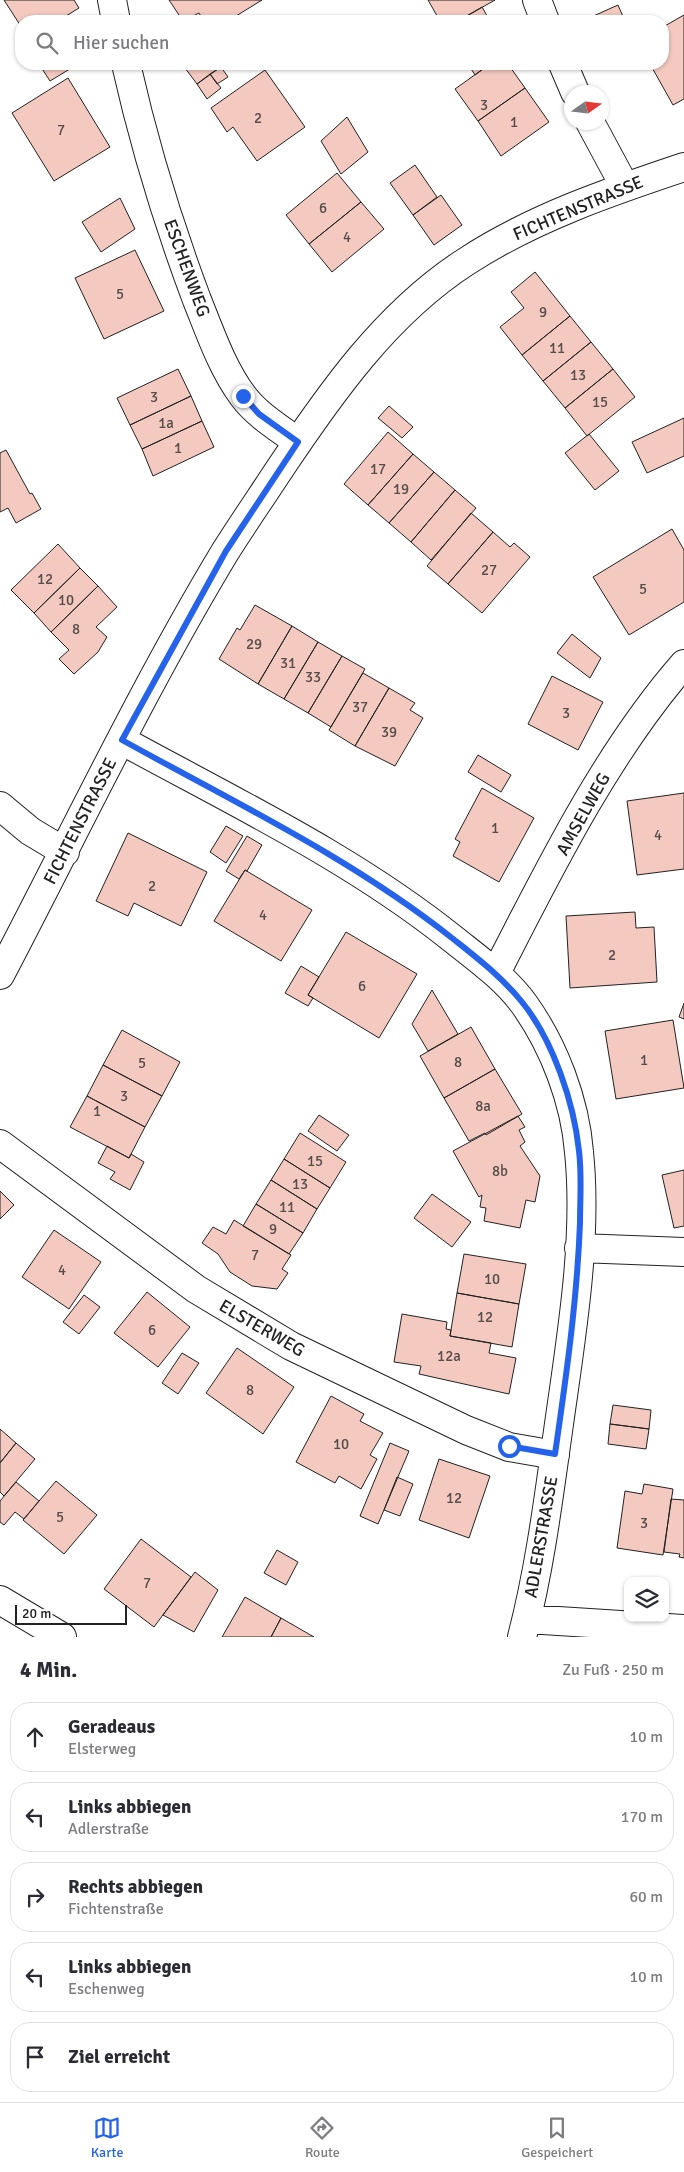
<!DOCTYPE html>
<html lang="de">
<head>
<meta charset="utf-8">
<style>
	body { margin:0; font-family:Signika,sans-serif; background:#f2f2f3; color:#2b2b33 }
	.controls { position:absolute; right:15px; bottom:15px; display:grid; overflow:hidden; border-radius:10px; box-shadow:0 1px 4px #0004 }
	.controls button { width:45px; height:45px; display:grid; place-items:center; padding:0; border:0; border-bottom:1px solid #e1e1e2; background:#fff; color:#2b2b33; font:25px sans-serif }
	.compass { position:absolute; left:564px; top:85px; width:45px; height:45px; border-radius:50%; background:#fff; box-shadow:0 1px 4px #0004; rotate:76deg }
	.scale { position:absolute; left:15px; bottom:12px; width:112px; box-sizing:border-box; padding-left:5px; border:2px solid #222; border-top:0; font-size:14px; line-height:18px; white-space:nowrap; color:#222; -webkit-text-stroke:4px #fff; paint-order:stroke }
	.stop { position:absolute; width:15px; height:15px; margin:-11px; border:4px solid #2563eb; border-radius:50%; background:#fff }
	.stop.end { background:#2563eb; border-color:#fff; box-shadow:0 1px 5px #0008 }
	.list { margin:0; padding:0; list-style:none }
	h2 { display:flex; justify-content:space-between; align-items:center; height:65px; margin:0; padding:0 20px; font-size:21px }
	h2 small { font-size:16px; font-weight:400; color:#7c7c81 }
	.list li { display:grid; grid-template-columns:32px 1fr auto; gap:15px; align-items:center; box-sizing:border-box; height:70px; margin:0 10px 10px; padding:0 10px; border:1px solid #e1e1e2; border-radius:20px }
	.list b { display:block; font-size:19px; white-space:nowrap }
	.list p { margin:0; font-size:16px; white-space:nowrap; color:#7c7c81 }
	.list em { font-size:16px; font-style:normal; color:#7c7c81 }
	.icon { flex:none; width:28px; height:28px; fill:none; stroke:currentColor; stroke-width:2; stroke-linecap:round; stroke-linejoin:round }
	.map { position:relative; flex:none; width:684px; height:1637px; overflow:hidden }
	.search { position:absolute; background:#fff; box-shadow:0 1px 4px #0004; left:15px; right:15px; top:15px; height:55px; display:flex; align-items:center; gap:12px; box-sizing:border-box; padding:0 18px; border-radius:20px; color:#7c7c81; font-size:19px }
	.sheet { height:465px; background:#fff }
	nav { display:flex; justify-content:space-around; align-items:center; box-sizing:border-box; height:70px; border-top:1px solid #e1e1e2; background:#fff; font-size:14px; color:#7c7c81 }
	nav a { display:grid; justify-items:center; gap:2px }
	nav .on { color:#2563eb }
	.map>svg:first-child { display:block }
</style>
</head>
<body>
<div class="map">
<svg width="684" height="1637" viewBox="0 0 684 1637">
	<rect width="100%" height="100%" fill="#fff"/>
	<path fill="#f3c9c0" stroke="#222" d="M4 0H74L79 8 58 21H32L30 18 21 21 20 25Z
		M169 0H262L228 21H204L199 13 183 21Z
		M428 0H495L458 21H440Z
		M618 5 625 21H590L589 18Z
		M482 7 490 21H458Z
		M684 15V99L673 105 650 64H663V27Z
		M39 64H78L50 81Z
		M182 64H225L197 84Z
		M468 64H490L475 75Z
		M490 64H508L525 88 478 121 455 89Z
		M221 67 228 77 217 84 210 74Z
		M265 70 305 127 257 161 233 127 227 132 211 108Z
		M210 74 221 88 207 99 197 84Z
		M68 78 110 147 54 181 12 113Z
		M525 88 549 122 501 156 478 121Z
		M347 117 368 152 341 174 321 141Z
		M415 165 437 197 413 215 390 183Z
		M337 173 361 202 309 244 286 215Z
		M441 195 462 225 434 245 413 215Z
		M120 198 135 229 101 252 82 222Z
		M361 202 384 229 332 272 309 244Z
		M135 250 164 311 104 339 75 278Z
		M535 272 570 316 522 355 500 327 524 308 511 292Z
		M570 316 591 342 543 381 522 355Z
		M591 342 613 369 565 408 543 381Z
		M178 369 191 396 130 425 117 398Z
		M613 369 635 397 587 436 565 408Z
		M191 396 202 421 142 449 130 425Z
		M389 406 413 427 402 438 378 418Z
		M684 418V456L647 473 632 442Z
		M202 421 214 447 153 476 142 449Z
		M388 432 413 454 368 505 344 484Z
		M589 434 619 471 595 490 565 453Z
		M6 450 30 494 32 493 41 509 16 523 8 508 0 512V453Z
		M413 454 434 472 389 523 368 505Z
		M434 472 455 490 411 542 389 523Z
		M455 490 476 508 431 560 411 542Z
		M471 513 493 532 448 584 427 566Z
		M672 529 684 550V602L629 635 593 577Z
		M493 532 510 547 514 543 530 557 482 613 448 584Z
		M58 544 80 568 34 613 11 590Z
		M80 568 98 586 51 632 34 613Z
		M98 586 117 607 96 627 107 637 98 652 74 674 59 659 69 650 51 632Z
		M255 605 292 626 258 684 219 659 237 628 240 630Z
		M292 626 318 642 284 699 258 684Z
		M572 634 601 658 590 678 557 653Z
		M318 642 342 656 308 713 284 699Z
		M342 656 365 669 331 727 308 713Z
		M363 673 389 688 355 746 329 730Z
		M552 676 603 702 578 750 528 724Z
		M389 688 415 703 410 710 423 718 395 766 355 746Z
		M478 755 511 775 501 792 468 772Z
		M482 788 534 818 499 882 453 856 460 842 455 839Z
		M684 793V869L637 875 627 801Z
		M226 826 243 836 226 863 210 852Z
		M128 833 207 872 181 926 134 903 128 916 96 901Z
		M247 836 262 845 247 871 245 870 239 879 226 871Z
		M245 870 312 910 281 961 214 921Z
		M635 912 636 928 654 927 657 982 570 988 566 916Z
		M346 932 417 974 379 1038 308 995Z
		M301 966 319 977 308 995 313 998 308 1006 285 993Z
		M432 990 458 1034 428 1051 412 1024Z
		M684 1003V1019L679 1017Z
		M673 1020 684 1088 616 1099 605 1031Z
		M471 1027 495 1069 444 1098 420 1056Z
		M122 1030 180 1062 162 1096 103 1065Z
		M103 1065 162 1096 145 1127 87 1096Z
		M495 1069 522 1114 486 1135 485 1133 469 1141 444 1098Z
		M87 1096 145 1127 129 1158 70 1127Z
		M319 1115 349 1135 337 1151 308 1131Z
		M518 1116 525 1127 519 1130 525 1142 520 1146 540 1176 535 1202 526 1200 520 1228 484 1221 486 1208 480 1207 482 1195 479 1197 453 1151Z
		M300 1133 346 1162 330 1188 284 1159Z
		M107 1146 129 1158 131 1154 144 1162 130 1190 110 1179 115 1172 98 1163Z
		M284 1159 330 1188 317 1209 271 1180Z
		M684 1170V1226L674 1228 662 1175Z
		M271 1180 317 1209 303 1233 256 1204Z
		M0 1191 14 1205 0 1219Z
		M432 1194 471 1222 452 1247 414 1218Z
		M256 1204 303 1233 289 1254 243 1226Z
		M234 1220 291 1255 282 1269 288 1273 277 1289 252 1286 230 1272 218 1254 202 1243 213 1227 226 1234Z
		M54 1230 101 1262 69 1309 22 1277Z
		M464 1254 526 1264 519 1304 457 1293Z
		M147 1292 190 1327 158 1367 114 1333Z
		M457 1293 519 1304 512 1347 450 1336Z
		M84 1295 100 1307 79 1334 63 1322Z
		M402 1314 447 1322 446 1329 451 1330 450 1336 491 1343 489 1353 516 1358 509 1394 419 1374 421 1366 394 1362Z
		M237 1348 294 1387 263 1434 206 1393Z
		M182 1353 199 1363 178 1394 162 1383Z
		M331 1396 364 1414 360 1421 383 1433 370 1455 377 1459 361 1489 339 1476 335 1483 296 1462Z
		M613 1405 651 1410 649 1429 610 1424Z
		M610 1424 649 1429 646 1449 608 1444Z
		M0 1429 16 1443 0 1463Z
		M16 1443 35 1459 4 1496 0 1492V1463Z
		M390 1443 409 1451 378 1524 360 1516Z
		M439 1459 490 1476 469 1538 419 1520Z
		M397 1477 413 1484 400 1516 384 1510Z
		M56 1481 97 1515 64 1554 23 1520Z
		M16 1482 39 1501 24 1519 15 1512 4 1525 0 1522V1501Z
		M644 1484 673 1489 663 1555 617 1548 625 1491 642 1494Z
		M671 1499 684 1500V1558L679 1557 680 1554 664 1552Z
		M141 1539 191 1577 154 1627 104 1589Z
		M277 1550 298 1562 286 1585 264 1573Z
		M195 1572 218 1590 194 1632 163 1615Z
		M245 1597 281 1618 271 1637H222Z
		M281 1618 314 1637H271Z"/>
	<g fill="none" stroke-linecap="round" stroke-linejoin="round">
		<defs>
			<path id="minor" d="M112 0 116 21
				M537 0 545 21
				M126 64C144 144 168 223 197 300 210 332 222 368 243 396 257 415 279 428 298 442
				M563 64 575 92
				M590 122 625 187
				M121 740C234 802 352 858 453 939 478 959 505 978 524 1004 554 1046 575 1101 579 1152 588 1239 571 1338 559 1424 549 1495 540 1568 522 1637
				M0 806 30 831 65 852
				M496 973C549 869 607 752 684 664
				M0 975C74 834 143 688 225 552 242 525 260 499 277 473 329 395 386 313 467 261 533 218 609 192 684 167
				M0 1144 196 1289 291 1346 466 1430 509 1447 555 1455
				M579 1248 684 1252
				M0 1600 62 1637
				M527 1619 684 1629"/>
		</defs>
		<use href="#minor" stroke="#222" stroke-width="30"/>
		<use href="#minor" stroke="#fff" stroke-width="28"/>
	</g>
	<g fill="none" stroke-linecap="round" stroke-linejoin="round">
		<path stroke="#2563eb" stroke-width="6" d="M243 396 259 414 298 442 226 551 122 740C234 802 351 858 452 938 477 958 502 977 522 1002 553 1040 574 1103 579 1151 582 1175 580 1199 580 1223 577 1301 566 1378 555 1454L509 1446"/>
	</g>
	<g text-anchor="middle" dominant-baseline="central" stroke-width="4" stroke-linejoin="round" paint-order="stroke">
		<g font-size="15" fill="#564c4a">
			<text x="484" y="105">3</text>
			<text x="258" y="118">2</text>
			<text x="514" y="122">1</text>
			<text x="61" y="130">7</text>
			<text x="323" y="208">6</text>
			<text x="347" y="237">4</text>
			<text x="120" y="294">5</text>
			<text x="543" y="312">9</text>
			<text x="557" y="348">11</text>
			<text x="578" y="375">13</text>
			<text x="154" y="397">3</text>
			<text x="600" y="402">15</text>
			<text x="166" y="423">1a</text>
			<text x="178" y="448">1</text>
			<text x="378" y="469">17</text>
			<text x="401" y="489">19</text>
			<text x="489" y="570">27</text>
			<text x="45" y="579">12</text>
			<text x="643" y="589">5</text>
			<text x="66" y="600">10</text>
			<text x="76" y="629">8</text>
			<text x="254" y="644">29</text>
			<text x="288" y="663">31</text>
			<text x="313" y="677">33</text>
			<text x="360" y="707">37</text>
			<text x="566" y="713">3</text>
			<text x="389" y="732">39</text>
			<text x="495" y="828">1</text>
			<text x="658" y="835">4</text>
			<text x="152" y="886">2</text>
			<text x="263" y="915">4</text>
			<text x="612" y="955">2</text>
			<text x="362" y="986">6</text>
			<text x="644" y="1060">1</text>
			<text x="458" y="1062">8</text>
			<text x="142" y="1063">5</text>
			<text x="124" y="1096">3</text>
			<text x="483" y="1106">8a</text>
			<text x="97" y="1111">1</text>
			<text x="315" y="1161">15</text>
			<text x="500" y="1171">8b</text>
			<text x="300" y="1184">13</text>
			<text x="287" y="1207">11</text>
			<text x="273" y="1229">9</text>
			<text x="255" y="1255">7</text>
			<text x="62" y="1270">4</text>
			<text x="492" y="1279">10</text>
			<text x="485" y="1317">12</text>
			<text x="152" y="1330">6</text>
			<text x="449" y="1356">12a</text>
			<text x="250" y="1390">8</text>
			<text x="341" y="1444">10</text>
			<text x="454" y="1498">12</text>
			<text x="60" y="1517">5</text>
			<text x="644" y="1523">3</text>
			<text x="147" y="1583">7</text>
		</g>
		<g font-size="18" fill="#222" stroke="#fff">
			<text transform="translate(578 208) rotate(-23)">FICHTENSTRASSE</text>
			<text transform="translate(187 268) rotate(70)">ESCHENWEG</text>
			<text transform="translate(583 814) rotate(-61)">AMSELWEG</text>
			<text transform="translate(80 821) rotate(-63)">FICHTENSTRASSE</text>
			<text transform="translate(262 1328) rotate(30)">ELSTERWEG</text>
			<text transform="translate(541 1537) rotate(-80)">ADLERSTRASSE</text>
		</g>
	</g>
</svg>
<div class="controls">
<button><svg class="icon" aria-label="layers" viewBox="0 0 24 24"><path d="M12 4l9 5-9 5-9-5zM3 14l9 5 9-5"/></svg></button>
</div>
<svg class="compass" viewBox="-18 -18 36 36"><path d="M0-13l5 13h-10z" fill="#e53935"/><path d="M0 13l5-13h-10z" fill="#7c7c81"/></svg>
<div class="scale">20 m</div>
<div class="stop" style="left:509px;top:1446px"></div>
<div class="stop end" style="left:243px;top:396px"></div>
<div class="search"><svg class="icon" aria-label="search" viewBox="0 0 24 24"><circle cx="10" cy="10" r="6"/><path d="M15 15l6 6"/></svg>Hier suchen</div>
</div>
<section class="sheet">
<h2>4 Min.<small>Zu Fuß · 250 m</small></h2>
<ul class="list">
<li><svg class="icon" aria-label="ahead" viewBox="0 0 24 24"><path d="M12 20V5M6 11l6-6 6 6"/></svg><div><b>Geradeaus</b><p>Elsterweg</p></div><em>10 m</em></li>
<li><svg class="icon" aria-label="left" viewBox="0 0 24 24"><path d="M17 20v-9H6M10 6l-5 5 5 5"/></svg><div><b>Links abbiegen</b><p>Adlerstraße</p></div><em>170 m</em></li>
<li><svg class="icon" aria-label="right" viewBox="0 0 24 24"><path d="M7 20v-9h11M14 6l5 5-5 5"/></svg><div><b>Rechts abbiegen</b><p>Fichtenstraße</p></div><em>60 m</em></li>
<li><svg class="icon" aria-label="left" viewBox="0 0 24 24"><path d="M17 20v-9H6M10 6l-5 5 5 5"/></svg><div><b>Links abbiegen</b><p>Eschenweg</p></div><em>10 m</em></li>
<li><svg class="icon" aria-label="arrive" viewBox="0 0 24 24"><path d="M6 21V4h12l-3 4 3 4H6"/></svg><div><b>Ziel erreicht</b></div></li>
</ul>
</section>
<nav>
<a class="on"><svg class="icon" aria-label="map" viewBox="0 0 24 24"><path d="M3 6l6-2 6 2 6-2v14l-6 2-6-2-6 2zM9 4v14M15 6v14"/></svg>Karte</a>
<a><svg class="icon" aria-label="directions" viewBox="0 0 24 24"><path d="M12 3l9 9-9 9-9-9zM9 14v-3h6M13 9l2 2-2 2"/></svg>Route</a>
<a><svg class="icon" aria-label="saved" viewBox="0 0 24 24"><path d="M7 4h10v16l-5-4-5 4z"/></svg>Gespeichert</a>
</nav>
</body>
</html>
